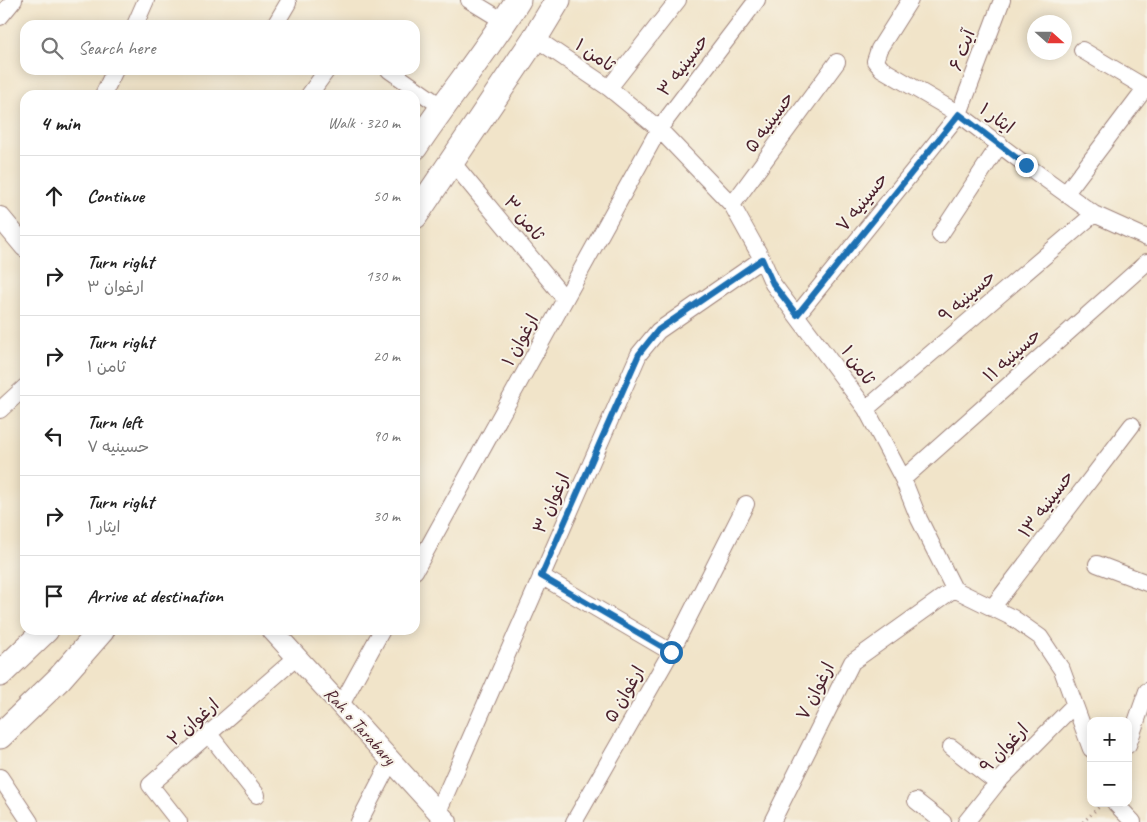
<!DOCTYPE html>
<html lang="en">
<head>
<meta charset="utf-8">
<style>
	body { margin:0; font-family:Caveat,"Playpen Sans Arabic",sans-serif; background:#f2f2f2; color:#222 }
	.controls { position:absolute; right:15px; bottom:15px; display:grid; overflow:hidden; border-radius:10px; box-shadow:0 2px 12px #0003 }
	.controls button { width:45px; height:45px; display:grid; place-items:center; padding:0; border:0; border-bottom:1px solid #e0e0e0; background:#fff; color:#222; font:25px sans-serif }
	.compass { position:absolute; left:1027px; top:15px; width:45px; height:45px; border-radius:50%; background:#fff; box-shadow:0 2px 12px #0003; rotate:111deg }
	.stop { position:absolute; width:15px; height:15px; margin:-11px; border:4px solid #1f6fb2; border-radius:50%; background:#fff }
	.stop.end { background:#1f6fb2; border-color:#fff; box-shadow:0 1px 5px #0008 }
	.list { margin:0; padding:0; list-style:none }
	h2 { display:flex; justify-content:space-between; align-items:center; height:65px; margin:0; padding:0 20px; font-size:21px }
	h2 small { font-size:16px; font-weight:400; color:#767676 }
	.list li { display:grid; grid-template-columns:32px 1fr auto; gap:15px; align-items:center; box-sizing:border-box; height:80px; padding:0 20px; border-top:1px solid #e0e0e0 }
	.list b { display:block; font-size:19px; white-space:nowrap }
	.list p { margin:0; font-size:16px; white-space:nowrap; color:#767676 }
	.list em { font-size:16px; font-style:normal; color:#767676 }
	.icon { flex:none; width:28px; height:28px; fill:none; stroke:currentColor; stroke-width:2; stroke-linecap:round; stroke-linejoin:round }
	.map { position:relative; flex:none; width:1147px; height:822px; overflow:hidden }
	.search { position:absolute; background:#fff; box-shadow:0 2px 12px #0003; left:20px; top:20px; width:400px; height:55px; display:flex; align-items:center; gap:12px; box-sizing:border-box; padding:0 18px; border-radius:15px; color:#767676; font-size:19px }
	.panel { position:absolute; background:#fff; box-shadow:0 2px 12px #0003; left:20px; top:90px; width:400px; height:545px; border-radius:15px }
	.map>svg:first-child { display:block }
</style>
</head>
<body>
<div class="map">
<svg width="1147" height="822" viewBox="0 0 1147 822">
	<rect width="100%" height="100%" fill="#f7f3e8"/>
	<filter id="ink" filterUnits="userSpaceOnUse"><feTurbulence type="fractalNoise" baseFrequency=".02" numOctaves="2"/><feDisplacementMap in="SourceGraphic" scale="10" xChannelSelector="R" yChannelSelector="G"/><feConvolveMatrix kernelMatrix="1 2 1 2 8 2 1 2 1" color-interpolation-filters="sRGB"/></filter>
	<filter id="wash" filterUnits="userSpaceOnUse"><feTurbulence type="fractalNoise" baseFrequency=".0096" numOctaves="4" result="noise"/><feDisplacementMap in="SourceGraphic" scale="20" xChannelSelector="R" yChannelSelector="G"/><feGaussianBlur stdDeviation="1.12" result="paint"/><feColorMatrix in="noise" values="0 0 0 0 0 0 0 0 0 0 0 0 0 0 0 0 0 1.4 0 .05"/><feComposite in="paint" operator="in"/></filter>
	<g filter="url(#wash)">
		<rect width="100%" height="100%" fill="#f1e4c9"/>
	</g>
	<g filter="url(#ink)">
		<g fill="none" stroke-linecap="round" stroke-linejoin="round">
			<defs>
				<path id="minor" d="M469 0 505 22
					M910 0 879 49 875 61 882 69 959 114 1026 165 1094 214 1147 238
					M0 17 14 0
					M135 25 146 0
					M275 25 288 3
					M535 38 609 88 659 129 732 205 762 259 773 284 866 409 903 479 919 519 954 589 1013 618 1040 637 1062 670 1091 749
					M1082 50 1146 88
					M389 70 442 107
					M609 88 678 0
					M103 95 115 70
					M309 95 327 70
					M452 162 565 299
					M1066 193 1147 86
					M732 205 837 62
					M940 235 1000 144
					M797 315 959 114 1002 0
					M866 409 1094 214
					M0 410 25 387
					M903 479 1147 262
					M1097 564 1147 583
					M415 571 659 129 757 0
					M541 576 671 652
					M992 608 1132 425
					M341 705 382 630
					M209 734 257 795
					M1128 745 1147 691
					M951 747 997 783
					M0 777 30 822
					M916 801 943 822
					M1115 803 1133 822
					M438 812 639 354 658 331 762 259
					M179 822 150 785 297 657
					M359 822 391 760
					M574 822 671 652 746 504
					M772 822 852 662 954 589
					M966 822 997 783 1074 705"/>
				<path id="tertiary" d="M0 217 25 247
					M272 630 447 822"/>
				<path id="primary" d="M415 147C448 97 487 51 518 0
					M415 216 535 38 558 0
					M0 674 46 630
					M0 736 59 679 102 630"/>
			</defs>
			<use href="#minor" stroke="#9e827a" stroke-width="18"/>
			<use href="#tertiary" stroke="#9e827a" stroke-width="22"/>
			<use href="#primary" stroke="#9e827a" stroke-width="27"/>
			<path stroke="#9e827a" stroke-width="3" stroke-dasharray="1 4" stroke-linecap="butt" d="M1083 822 1099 807"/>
			<use href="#minor" stroke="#fff" stroke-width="16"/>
			<use href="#tertiary" stroke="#fff" stroke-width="20"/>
			<use href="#primary" stroke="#fff" stroke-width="25"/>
		</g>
	</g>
	<g fill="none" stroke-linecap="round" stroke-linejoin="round" filter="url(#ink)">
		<path stroke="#1f6fb2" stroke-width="6" d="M671 652 541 576 639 354 658 330 762 259 773 284 797 315 959 114 1026 165"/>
	</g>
	<g text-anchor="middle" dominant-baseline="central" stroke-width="4" stroke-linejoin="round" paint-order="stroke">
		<g font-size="18" fill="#4a1f2b" stroke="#f7f3e8">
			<text transform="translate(962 50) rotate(-69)">آیت ۶</text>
			<text transform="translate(595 55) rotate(34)">ثامن ۱</text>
			<text transform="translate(683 65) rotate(-53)">حسینیه ۳</text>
			<text transform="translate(997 118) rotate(37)">ایثار ۱</text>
			<text transform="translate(769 122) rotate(-54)">حسینیه ۵</text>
			<text transform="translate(862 202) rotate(-51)">حسینیه ۷</text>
			<text transform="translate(524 218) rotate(51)">ثامن ۳</text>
			<text transform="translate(967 296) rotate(-41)">حسینیه ۹</text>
			<text transform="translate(520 340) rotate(-61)">ارغوان ۱</text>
			<text transform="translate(1012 355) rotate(-42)">حسینیه ۱۱</text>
			<text transform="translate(858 365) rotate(54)">ثامن ۱</text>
			<text transform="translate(551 503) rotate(-66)">ارغوان ۳</text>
			<text transform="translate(1046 504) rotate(-53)">حسینیه ۱۳</text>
			<text transform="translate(815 691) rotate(-63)">ارغوان ۷</text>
			<text transform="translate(624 694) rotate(-60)">ارغوان ۵</text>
			<text transform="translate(193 722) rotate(-41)">ارغوان ۲</text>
			<text transform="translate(360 726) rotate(48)">Rah o Tarabary</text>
			<text transform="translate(1004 748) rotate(-46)">ارغوان ۹</text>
		</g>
	</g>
</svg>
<div class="controls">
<button>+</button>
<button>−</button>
</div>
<svg class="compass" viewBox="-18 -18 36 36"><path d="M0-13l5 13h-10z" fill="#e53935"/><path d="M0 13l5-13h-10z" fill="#767676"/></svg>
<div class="stop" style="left:671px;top:652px"></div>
<div class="stop end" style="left:1026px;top:165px"></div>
<div class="search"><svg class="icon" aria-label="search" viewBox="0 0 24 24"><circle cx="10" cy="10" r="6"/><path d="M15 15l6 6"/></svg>Search here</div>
<section class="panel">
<h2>4 min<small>Walk · 320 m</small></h2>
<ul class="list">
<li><svg class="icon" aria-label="ahead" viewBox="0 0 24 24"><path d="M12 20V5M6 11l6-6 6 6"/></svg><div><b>Continue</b></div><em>50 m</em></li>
<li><svg class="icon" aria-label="right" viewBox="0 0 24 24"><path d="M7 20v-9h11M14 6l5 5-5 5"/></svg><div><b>Turn right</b><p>ارغوان ۳</p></div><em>130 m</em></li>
<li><svg class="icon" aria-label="right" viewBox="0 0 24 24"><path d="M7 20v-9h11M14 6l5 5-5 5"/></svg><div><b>Turn right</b><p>ثامن ۱</p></div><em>20 m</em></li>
<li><svg class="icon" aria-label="left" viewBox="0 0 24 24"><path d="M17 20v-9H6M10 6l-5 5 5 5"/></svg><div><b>Turn left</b><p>حسینیه ۷</p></div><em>90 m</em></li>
<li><svg class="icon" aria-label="right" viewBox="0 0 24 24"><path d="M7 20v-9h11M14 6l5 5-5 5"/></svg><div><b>Turn right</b><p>ایثار ۱</p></div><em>30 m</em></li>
<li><svg class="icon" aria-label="arrive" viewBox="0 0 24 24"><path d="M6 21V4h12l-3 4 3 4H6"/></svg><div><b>Arrive at destination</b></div></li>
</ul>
</section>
</div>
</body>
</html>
